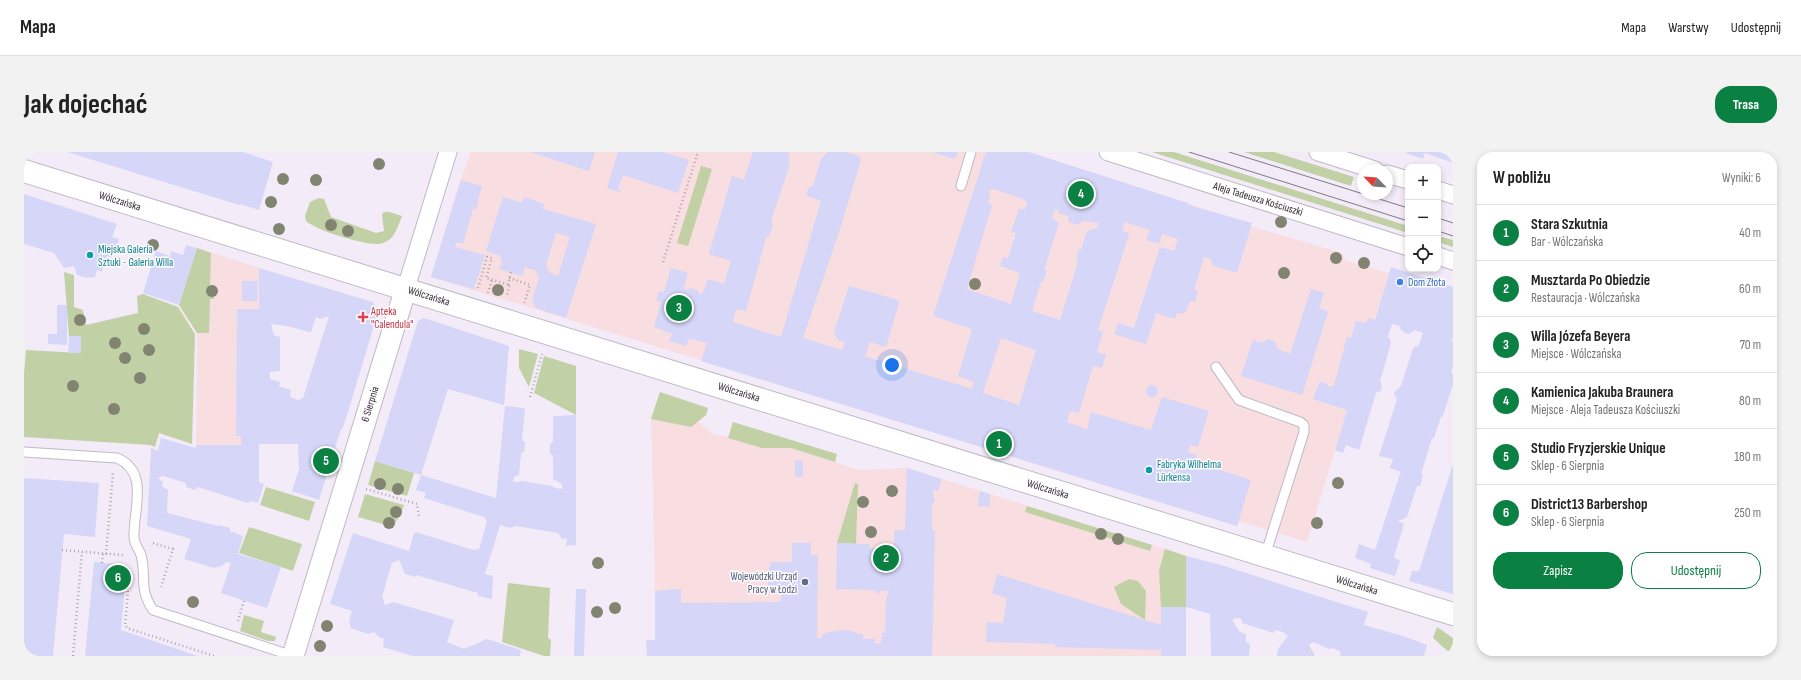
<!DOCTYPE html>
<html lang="pl">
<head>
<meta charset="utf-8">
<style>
	body { margin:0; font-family:"Sofia Sans Condensed",sans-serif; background:#f2f2f2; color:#222 }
	.controls { position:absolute; right:12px; top:12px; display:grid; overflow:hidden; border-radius:8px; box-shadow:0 2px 6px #0003 }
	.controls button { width:36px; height:36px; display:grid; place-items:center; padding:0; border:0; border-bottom:1px solid #e0e0e0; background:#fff; color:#222; font:20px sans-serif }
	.compass { position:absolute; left:1333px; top:12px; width:36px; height:36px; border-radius:50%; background:#fff; box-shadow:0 2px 6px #0003; rotate:295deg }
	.you { position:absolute; left:868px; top:213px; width:14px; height:14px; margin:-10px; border:3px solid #fff; border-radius:50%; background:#1a73e8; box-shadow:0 0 0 6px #1a73e833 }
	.badge { display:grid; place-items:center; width:26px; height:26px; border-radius:50%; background:#0b8043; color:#fff; font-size:13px; font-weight:700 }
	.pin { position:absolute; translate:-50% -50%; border:2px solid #fff; box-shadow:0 1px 4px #0006 }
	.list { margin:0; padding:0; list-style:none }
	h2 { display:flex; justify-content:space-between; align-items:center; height:52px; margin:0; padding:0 16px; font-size:17px }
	h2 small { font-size:13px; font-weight:400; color:#767676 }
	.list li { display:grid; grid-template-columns:26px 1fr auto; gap:12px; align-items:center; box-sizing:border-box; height:56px; padding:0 16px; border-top:1px solid #e0e0e0 }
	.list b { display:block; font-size:15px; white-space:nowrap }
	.list p { margin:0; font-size:13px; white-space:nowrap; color:#767676 }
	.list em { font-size:13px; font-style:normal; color:#767676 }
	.actions { display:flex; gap:8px; padding:12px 16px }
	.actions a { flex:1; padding:9px 0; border:1px solid #0b8043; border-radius:16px; text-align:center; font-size:14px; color:#0b8043 }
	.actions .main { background:#0b8043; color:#fff }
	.icon { flex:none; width:22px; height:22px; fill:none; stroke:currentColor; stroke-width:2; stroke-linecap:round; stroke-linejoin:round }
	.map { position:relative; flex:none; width:1429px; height:504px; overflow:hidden; border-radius:16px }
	header { display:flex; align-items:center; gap:24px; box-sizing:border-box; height:56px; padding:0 20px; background:#fff; border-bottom:1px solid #e0e0e0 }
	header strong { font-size:19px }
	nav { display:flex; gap:22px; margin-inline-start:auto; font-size:14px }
	.intro { display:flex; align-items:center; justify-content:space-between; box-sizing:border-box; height:96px; padding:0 24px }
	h1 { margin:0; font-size:28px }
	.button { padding:10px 18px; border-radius:16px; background:#0b8043; color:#fff; font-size:14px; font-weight:700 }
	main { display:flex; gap:24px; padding:0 24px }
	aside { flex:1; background:#fff; border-radius:16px; box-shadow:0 2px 6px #0003 }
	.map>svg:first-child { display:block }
</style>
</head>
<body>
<header>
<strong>Mapa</strong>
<nav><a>Mapa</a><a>Warstwy</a><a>Udostępnij</a></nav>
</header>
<div class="intro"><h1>Jak dojechać</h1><a class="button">Trasa</a></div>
<main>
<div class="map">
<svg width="1429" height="504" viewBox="0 0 1429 504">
	<rect width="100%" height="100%" fill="#f3ecf8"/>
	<path fill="#f8dde1" d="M447 0H1005L1227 72V74L1318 101 1321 108 1365 121 1283 390 1215 369 1213 374 407 125 434 35Z
		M173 96 235 116 233 329 172 311 173 182 155 153Z
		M636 240 684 256 682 263 674 270 688 282 759 296H767L835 318 883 316 1164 404 1162 455V504H631V424L627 267Z"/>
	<path fill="#c2d0a5" d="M1128 0H1150L1384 74V81Z
		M1220 0H1250L1330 25 1327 34Z
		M677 14 688 17 664 94 653 91Z
		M295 46 300 47 307 65 352 81 360 79 358 62 360 60H365L378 64C375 72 372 81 367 86 363 90 357 92 352 92 338 92 293 79 282 69L281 64 286 50Z
		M1414 84 1429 88V95L1414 90Z
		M173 96 187 101 186 135H191L190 147H186L185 181H173L155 153Z
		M40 120 50 123V155L59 158 62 173 114 161 113 144 119 142 154 155 171 182 168 292 135 281 131 295 126 293 0 285V221L2 198 57 201V184H45Z
		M495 197 514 202 505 235 495 216Z
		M520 204 552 214V263L510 241Z
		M636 240 684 256 682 263 667 275 627 267Z
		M709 270 813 302 811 310 767 296H738L704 286Z
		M351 309 390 321 383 344 344 333Z
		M831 331 834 332 832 392 813 391Z
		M242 335 291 350 285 369 236 353Z
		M341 342 380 353 377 361 369 375 334 365Z
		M1003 354 1128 393 1126 399 1001 360Z
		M225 375 278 392 269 419 215 401Z
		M1141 397 1162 404V455H1137L1135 419Z
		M1105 427 1114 429 1122 439 1121 468 1097 452 1090 435Z
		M484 431 526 436 524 486 527 488 526 504H520L478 490Z
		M220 463 240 469 237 480 252 485 251 489H244L216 479Z
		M1413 475 1429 486V504L1409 486Z"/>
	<path fill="#d5d6f8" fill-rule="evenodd" d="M43 0H219L249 10 235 58 215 52V53Z
		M506 0H571L565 19Z
		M594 0H639L665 8 654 41 599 23 594 37 597 38 596 40 583 36Z
		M729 0H763L765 1V15L747 69 749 72 745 84 742 86 722 159 712 157 709 170 757 185 797 49 783 44 782 42 785 35 789 34 797 7 804 0H821L835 4 837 8 816 77 779 186 818 198 821 190 814 188 810 180 825 134 874 148 875 151 862 195 846 190 841 204 948 237 950 230 934 224 948 177 909 164 962 0H1004L1164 51 1168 54 1228 71 1213 121 1188 113 1187 107 1180 105 1170 138 1174 139 1171 150 1166 149 1162 159 1158 162 1153 161 1151 167 1132 161 1122 192 1090 182 1094 171 1110 176 1136 95 1150 99 1154 87 1138 82 1135 92 1122 88 1126 78 1101 70 1098 79 1104 81 1105 83 1074 178 1079 180 1073 200 1082 203 1078 216 1069 214 1055 261 1046 259 1043 270 1063 277 1067 260 1127 278 1138 245 1185 259 1174 295 1166 293 1164 300 1173 303 1171 310 1227 328 1213 374 677 209 683 191 668 187 667 188 665 187 662 194 645 189 648 182 630 175 637 150 632 148 635 139 640 140 647 116 664 121 660 134 661 138 666 136 673 138 676 143 680 139 684 127 700 132 707 109 685 102 708 24 720 28ZM970 37 999 47 1003 51 1002 57H995L987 80 992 81 984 106 979 105 976 114 996 121 987 152 943 137 968 53 964 50 966 42 964 39ZM1031 57 1035 58 1034 61 1044 64 1045 70 1048 71 1055 73 1058 69 1075 71 1073 76 1063 79 1057 98 1055 97 1052 108 1054 110 1036 168 1008 159 1017 129 1019 130 1023 118H1020L1035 71 1031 69 1028 64ZM977 186 1012 198 995 253 959 241Z
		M908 0H934L931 7Z
		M1383 0H1429V11L1401 1 1399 7 1382 1Z
		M437 28 458 34 452 57H449L439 92 432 90 431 95 461 103 450 137 407 125Z
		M0 42 93 72 88 85 95 87 88 106 83 104 78 120 73 118 71 125 66 126 65 125 63 126 53 123 50 114 40 116 30 101 0 92Z
		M479 45 498 51 500 45 520 52 519 57 572 72 542 166 512 156 508 148 515 126 511 118 500 115 499 124 475 117 479 109 476 108 477 104 462 99ZM532 81 546 85 534 124 526 121 522 113Z
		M162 93 173 96 155 153 119 141 132 99 146 104 147 99 159 103Z
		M1367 115 1429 135V187H1427L1429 191V214L1427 221 1429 222V232L1419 264 1417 265 1410 286H1408L1397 322 1399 323 1396 334H1393L1383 365 1374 369 1380 372 1370 405 1376 409 1371 424 1346 416 1347 412 1331 406 1335 392 1351 398 1376 322 1377 320 1366 316 1369 307 1355 304 1373 247 1370 242 1371 240 1377 234 1389 196 1392 194 1394 195 1399 181 1391 178 1386 182 1381 181 1377 178 1376 174 1368 172 1364 185 1366 187 1367 191 1356 229 1358 234 1357 239 1352 241 1335 298 1322 293 1319 301 1311 298 1323 258 1289 247 1296 229 1303 232 1305 235 1310 233 1323 185 1327 186 1332 169 1342 171 1344 166 1351 168Z
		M235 116 349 150 354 160 324 260 318 278 317 277 295 348 268 339 275 317 274 292H235V330L240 332 234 351 228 349 224 351 174 335 171 338 162 335V331L139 324 134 326 139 330 138 334 144 338 143 361 194 374 195 373 206 376V379L219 384 214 402 257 415 243 456 197 441 207 411 202 410 198 414 190 416 160 407 167 387 123 374 127 296 134 299 137 286 172 296V293H217V284H212L213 157H235ZM305 164 279 246 274 248 266 245 267 238 255 234 256 230 246 227V220L256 219V185L250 183 247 172 263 174 285 180H287L292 165 296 167Z
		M218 129H234L233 149H218Z
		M1287 137 1300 141 1295 156 1304 160 1278 243 1217 224 1229 188 1238 191 1244 187 1250 189 1253 194 1252 196 1266 202Z
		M33 153H43V193L24 192V182H33Z
		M400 166 485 194 480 253 424 237 397 323 351 309 394 169Z
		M45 184H57V201H44Z
		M1122 239a6 6 0 1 1 12 0a6 6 0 1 1-12 0Z
		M481 254 499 256 501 257 498 288 501 290 500 300 497 301 495 323 490 325 489 330H496L498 329 528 334 531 336 538 337V332L529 327V303L526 302V292L529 290V264L552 263V393L542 394 543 386 538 387 534 381 492 374 486 376 476 373 461 422 469 424 468 447 454 444V441L392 423V425L381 422 375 408 368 411 358 445 361 453 369 450 430 468 423 490 440 497 463 487 497 498 496 504H389L359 495 360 487 355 485 350 480 344 482 327 476 325 469 328 459 306 452 329 381 385 399 389 384 392 380 449 398 455 397 463 369 460 365 400 346 402 341 392 338 397 323 472 346Z
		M771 308 779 309V325H771Z
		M1429 312V442L1385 429 1388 419H1395Z
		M883 316 918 327 914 339 909 337V343L911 348 908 353V378H911L908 504H623L622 488H631V439L657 437V451L757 450V441H746L744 439V420L747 410H768V391H787V403H794L793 486H798V483L805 480 822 478 836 482 839 483V487H851V492L857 491 858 481H861L862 447 865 439H857L853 442 850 438 812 437 813 391 846 392 845 396 870 397V378H881Z
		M0 326 75 331 71 385 40 382 29 504H0Z
		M956 339 966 342V355L954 354Z
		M1162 404 1194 412 1344 460 1340 473 1379 484 1403 493 1400 504H1316L1317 503 1316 499 1308 496 1306 497 1289 490 1285 493 1291 504H1253L1254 497 1264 484 1259 480 1251 478 1250 481 1218 471V467L1212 466 1208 468 1216 480 1222 482V490L1226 492 1225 504H1187L1186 462 1162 455Z
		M70 410 103 413 97 478 174 504H61Z
		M973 422 1137 473V455H1162V504H1137V498L1031 495V492L962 490 963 470 979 471 983 446 968 441Z
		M552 437H562L560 504H550Z"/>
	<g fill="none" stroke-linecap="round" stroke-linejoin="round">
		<defs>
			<path id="service" d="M937 34 947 0
				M1192 215 1215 248 1276 270 1280 273V280L1241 404
				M0 300 93 306C126 320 109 358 110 385 110 392 115 397 117 403 123 425 114 436 129 458L269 504"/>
			<path id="minor" d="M1084 0 1384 95
				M1294 0 1351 18
				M1363 22 1384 28
				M1414 38 1429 43
				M1414 104 1429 109
				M382 136 424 0"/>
			<path id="tertiary" d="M269 504 382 136"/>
			<path id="secondary" d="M0 19 1429 462"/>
		</defs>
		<use href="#service" stroke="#c0bac5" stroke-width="11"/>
		<use href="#minor" stroke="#c0bac5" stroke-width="19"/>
		<use href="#tertiary" stroke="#c0bac5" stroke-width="23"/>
		<use href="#secondary" stroke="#c0bac5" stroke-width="24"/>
		<path stroke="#aba6af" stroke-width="2.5" stroke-dasharray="1 3" stroke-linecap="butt" d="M639 110 674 0
			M485 126 506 133 500 152
			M484 133 487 120
			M454 136 463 105 468 106 462 126 486 133 482 145
			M464 141 468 128
			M506 245 518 202
			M342 337 393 352 395 364
			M129 391 149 397 137 435
			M38 398 99 403
			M82 402 89 321
			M78 411 79 402
			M104 439 101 473 103 476 190 504
			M214 469 220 449
			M49 504 58 400"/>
		<use href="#service" stroke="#fff" stroke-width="9"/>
		<use href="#minor" stroke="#fff" stroke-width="17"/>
		<use href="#tertiary" stroke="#fff" stroke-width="21"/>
		<use href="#secondary" stroke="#fff" stroke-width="22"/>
		<path stroke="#7e7a81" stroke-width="1" d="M1165 0 1384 69
			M1205 0 1384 56
			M1414 66 1429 71
			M1414 79 1429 84"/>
	</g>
	<g fill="#828472">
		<circle cx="355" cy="12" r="6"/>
		<circle cx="259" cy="27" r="6"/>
		<circle cx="292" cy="28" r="6"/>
		<circle cx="247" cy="50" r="6"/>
		<circle cx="1257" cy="70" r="6"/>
		<circle cx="307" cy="73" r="6"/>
		<circle cx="255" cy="77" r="6"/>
		<circle cx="324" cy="79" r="6"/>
		<circle cx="129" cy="93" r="6"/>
		<circle cx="1312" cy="106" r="6"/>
		<circle cx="1340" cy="111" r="6"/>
		<circle cx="1260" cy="121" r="6"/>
		<circle cx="951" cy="132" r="6"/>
		<circle cx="474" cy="138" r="6"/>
		<circle cx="188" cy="139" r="6"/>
		<circle cx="56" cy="168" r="6"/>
		<circle cx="120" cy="177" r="6"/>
		<circle cx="91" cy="191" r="6"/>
		<circle cx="125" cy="198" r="6"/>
		<circle cx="101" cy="206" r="6"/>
		<circle cx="116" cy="226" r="6"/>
		<circle cx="49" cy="234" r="6"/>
		<circle cx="90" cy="257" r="6"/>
		<circle cx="1314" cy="331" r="6"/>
		<circle cx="356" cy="332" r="6"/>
		<circle cx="374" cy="337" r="6"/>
		<circle cx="868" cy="339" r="6"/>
		<circle cx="839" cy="350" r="6"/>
		<circle cx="372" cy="360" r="6"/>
		<circle cx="365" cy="371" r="6"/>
		<circle cx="1293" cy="371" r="6"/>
		<circle cx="847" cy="380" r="6"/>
		<circle cx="1077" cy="382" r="6"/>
		<circle cx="1094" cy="387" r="6"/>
		<circle cx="574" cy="411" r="6"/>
		<circle cx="169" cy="450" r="6"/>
		<circle cx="591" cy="456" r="6"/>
		<circle cx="573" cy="460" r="6"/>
		<circle cx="303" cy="474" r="6"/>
		<circle cx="296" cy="494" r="6"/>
	</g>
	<g fill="#0f9aa8" stroke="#fdfbfe" stroke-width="1.5">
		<circle cx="66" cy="103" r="4"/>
		<circle cx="1125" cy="318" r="4"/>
	</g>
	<circle fill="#3f7fe0" stroke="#fdfbfe" stroke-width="1.5" cx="1376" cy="130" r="4"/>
	<path fill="#e0444e" stroke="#fdfbfe" stroke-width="1.5" d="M337 159h4v4h4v4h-4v4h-4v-4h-4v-4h4z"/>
	<circle fill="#5c6f8a" stroke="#fdfbfe" stroke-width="1.5" cx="781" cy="430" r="4"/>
	<g text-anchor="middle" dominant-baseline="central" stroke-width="3" stroke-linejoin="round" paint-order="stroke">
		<g font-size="11" fill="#322f34" stroke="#fdfbfe">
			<text transform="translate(1234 47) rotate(17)">Aleja Tadeusza Kościuszki</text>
			<text transform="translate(96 49) rotate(17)">Wólczańska</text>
			<text transform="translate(405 144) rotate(17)">Wólczańska</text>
			<text transform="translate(715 240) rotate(17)">Wólczańska</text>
			<text transform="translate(346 252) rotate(-73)">6 Sierpnia</text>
			<text transform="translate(1024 337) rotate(17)">Wólczańska</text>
			<text transform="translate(1333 433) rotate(17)">Wólczańska</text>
		</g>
		<g font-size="11" fill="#0d838f" stroke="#fdfbfe" text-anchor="start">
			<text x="74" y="97">Miejska Galeria<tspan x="74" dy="13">Sztuki - Galeria Willa</tspan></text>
			<text x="1133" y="312">Fabryka Wilhelma<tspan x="1133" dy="13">Lürkensa</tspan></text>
		</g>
		<g font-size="11" fill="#366cbe" stroke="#fdfbfe" text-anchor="start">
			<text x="1384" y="130">Dom Złota</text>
		</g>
		<g font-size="11" fill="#be3a42" stroke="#fdfbfe" text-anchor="start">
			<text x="347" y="159">Apteka<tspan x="347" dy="13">"Calendula"</tspan></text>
		</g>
		<g font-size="11" fill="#4e5e75" stroke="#fdfbfe" text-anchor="end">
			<text x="773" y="424">Wojewódzki Urząd<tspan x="773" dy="13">Pracy w Łodzi</tspan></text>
		</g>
	</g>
</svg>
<div class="controls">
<button>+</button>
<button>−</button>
<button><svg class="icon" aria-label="locate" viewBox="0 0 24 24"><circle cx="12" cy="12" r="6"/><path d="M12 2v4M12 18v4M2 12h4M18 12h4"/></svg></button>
</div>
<svg class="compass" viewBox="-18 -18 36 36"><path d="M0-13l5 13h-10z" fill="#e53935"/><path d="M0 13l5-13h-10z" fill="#767676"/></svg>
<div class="you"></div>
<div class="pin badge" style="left:975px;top:292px">1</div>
<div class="pin badge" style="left:862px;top:406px">2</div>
<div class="pin badge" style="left:655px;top:156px">3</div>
<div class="pin badge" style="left:1057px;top:42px">4</div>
<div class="pin badge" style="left:302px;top:309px">5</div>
<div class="pin badge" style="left:94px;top:426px">6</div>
</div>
<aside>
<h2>W pobliżu<small>Wyniki: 6</small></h2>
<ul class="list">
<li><span class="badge">1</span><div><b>Stara Szkutnia</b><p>Bar · Wólczańska</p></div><em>40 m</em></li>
<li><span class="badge">2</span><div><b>Musztarda Po Obiedzie</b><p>Restauracja · Wólczańska</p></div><em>60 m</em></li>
<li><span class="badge">3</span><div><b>Willa Józefa Beyera</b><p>Miejsce · Wólczańska</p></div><em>70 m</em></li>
<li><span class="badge">4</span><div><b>Kamienica Jakuba Braunera</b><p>Miejsce · Aleja Tadeusza Kościuszki</p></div><em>80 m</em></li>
<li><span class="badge">5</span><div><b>Studio Fryzjerskie Unique</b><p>Sklep · 6 Sierpnia</p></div><em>180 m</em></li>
<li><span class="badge">6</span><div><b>District13 Barbershop</b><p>Sklep · 6 Sierpnia</p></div><em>250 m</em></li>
</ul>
<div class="actions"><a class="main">Zapisz</a><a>Udostępnij</a></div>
</aside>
</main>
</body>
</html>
